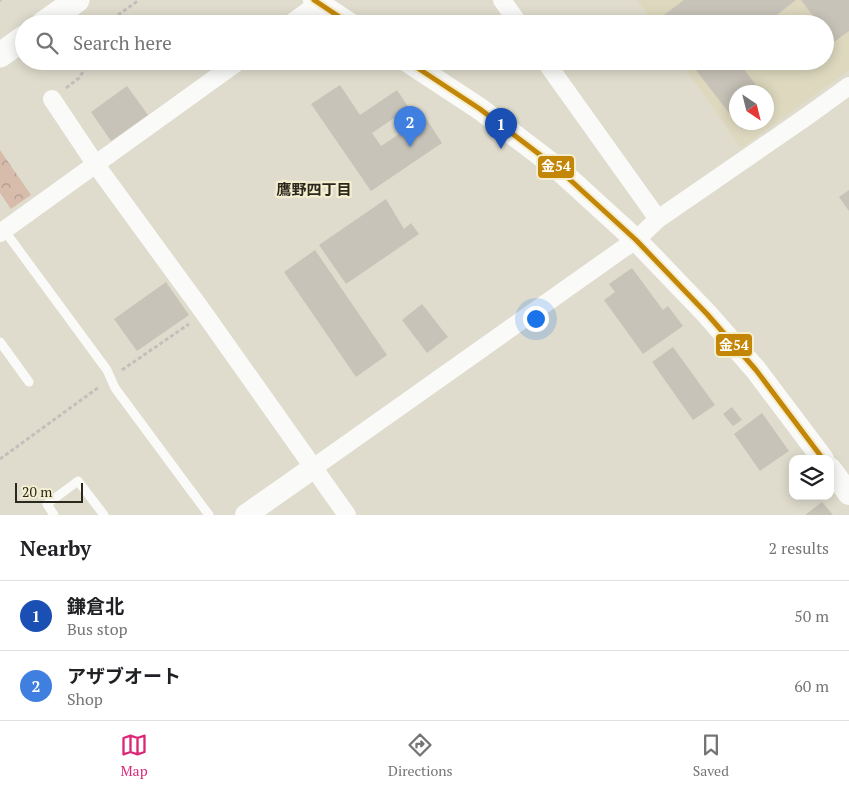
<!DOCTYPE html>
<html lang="en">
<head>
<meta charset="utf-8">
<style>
	body { margin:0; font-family:"PT Serif","Noto Sans JP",serif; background:#f2f2f2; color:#202124 }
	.controls { position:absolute; right:15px; bottom:15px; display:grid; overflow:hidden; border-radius:10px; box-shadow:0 2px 12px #0003 }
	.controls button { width:45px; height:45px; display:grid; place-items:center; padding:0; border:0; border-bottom:1px solid #e0e0e0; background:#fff; color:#202124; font:25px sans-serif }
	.compass { position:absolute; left:729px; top:85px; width:45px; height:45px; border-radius:50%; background:#fff; box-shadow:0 2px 12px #0003; rotate:145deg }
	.scale { position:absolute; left:15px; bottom:12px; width:68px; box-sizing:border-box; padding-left:5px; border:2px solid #2a281d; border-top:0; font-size:14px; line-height:18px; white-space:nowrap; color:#2a281d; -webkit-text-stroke:4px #f4eed1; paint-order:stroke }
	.you { position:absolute; left:535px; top:318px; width:18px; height:18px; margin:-12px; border:4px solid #fff; border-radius:50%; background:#1a73e8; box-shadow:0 0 0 8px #1a73e833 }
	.badge { display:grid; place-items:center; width:32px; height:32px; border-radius:50%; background:#db2777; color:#fff; font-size:16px; font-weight:700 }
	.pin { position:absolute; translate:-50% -41px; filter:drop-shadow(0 1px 2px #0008) }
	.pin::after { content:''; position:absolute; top:26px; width:18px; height:15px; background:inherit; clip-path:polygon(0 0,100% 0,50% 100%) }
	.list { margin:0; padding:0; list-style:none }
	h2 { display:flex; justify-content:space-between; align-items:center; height:65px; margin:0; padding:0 20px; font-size:21px }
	h2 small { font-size:16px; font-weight:400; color:#757577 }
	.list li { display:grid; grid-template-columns:32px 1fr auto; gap:15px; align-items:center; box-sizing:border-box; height:70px; padding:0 20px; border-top:1px solid #e0e0e0 }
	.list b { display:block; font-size:19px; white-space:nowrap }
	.list p { margin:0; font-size:16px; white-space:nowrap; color:#757577 }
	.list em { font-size:16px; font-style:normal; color:#757577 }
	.icon { flex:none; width:28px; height:28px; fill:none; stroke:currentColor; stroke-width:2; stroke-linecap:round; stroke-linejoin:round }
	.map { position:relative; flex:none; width:849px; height:515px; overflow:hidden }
	.search { position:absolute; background:#fff; box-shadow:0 2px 12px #0003; left:15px; right:15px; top:15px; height:55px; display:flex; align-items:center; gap:12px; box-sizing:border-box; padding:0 18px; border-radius:28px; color:#757577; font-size:19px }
	.sheet { height:205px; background:#fff }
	nav { display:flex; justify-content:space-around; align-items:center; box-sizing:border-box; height:70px; border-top:1px solid #e0e0e0; background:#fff; font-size:14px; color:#757577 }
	nav a { display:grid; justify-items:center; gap:2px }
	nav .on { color:#db2777 }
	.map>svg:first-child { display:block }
</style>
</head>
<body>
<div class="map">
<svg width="849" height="515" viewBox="0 0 849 515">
	<defs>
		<pattern id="forest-crowns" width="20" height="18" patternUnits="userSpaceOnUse" patternTransform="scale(1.25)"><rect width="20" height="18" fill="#d8bcab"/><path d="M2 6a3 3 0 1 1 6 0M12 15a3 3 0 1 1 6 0" fill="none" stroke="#af998b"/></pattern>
	</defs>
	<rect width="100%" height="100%" fill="#dfdccd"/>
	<path fill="#ddd8be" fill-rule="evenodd" d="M637 0H849V70L741 148 680 61H825V24H654ZM736 92H766V122H736Z"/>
	<path fill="url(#forest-crowns)" d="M0 150 31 195 11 209 0 193Z"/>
	<path fill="#c8c3b8" d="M684 0H796L765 24H660L657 20Z
		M801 0H849V31L834 42 825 31V24H819Z
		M689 61H738L761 92H736V122Z
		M340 85 360 115 397 90 409 108 372 133 381 146 425 117 442 143 371 191 311 104Z
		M127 86 148 115 111 141 91 112Z
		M766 99 773 109 766 113Z
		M737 122H752L742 129Z
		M849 190V211L839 197Z
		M386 199 404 229 411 223 419 234 346 284 319 245Z
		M315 250 387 355 356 377 284 272Z
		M632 268 663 310 668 306 683 326 643 354 604 300 615 292 609 284Z
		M166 282 189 315 137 351 114 319Z
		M422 304 448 337 427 353 402 320Z
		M673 347 715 405 693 420 652 362Z
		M732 407 742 420 733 426 723 414Z
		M762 413 789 451 760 471 734 434Z
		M822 502 833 515H805Z"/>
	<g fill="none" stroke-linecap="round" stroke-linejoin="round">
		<path stroke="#c2c0bb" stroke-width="3" stroke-dasharray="4 2.5" stroke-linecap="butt" d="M0 1 1 0
			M109 24 111 20 139 0
			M66 88 79 78 90 61
			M122 370 189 324
			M0 459 99 387"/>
		<path stroke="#fafaf8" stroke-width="9" d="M4 230 107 370 115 388 209 515
			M0 342 29 382
			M54 515 47 504 78 481 104 515"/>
		<path stroke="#fafaf8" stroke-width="18" d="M502 0 519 24
			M290 24 323 0
			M545 61 658 219
			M52 99 96 165 204 313 347 515
			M0 233 239 61
			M313 468 624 248 636 240 658 219 806 117 849 86"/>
		<path stroke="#fafaf8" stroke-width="22" d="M314 0 350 24
			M407 61 480 109 556 167 636 240 707 314 756 370 823 459
			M830 468 849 494
			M246 515 313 468"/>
		<path stroke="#fafaf8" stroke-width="25" d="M43 24 77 0
			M0 55 24 38"/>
		<defs>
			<path id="bus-1" d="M314 0 350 24
				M407 61 480 109 556 167 636 240 707 314 756 370 823 459"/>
		</defs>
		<use href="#bus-1" stroke="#f4eed1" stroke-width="9"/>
		<use href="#bus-1" stroke="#c48607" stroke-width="5"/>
	</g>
	<g text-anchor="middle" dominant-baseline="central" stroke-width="4.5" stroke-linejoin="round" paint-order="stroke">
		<g font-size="15" font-weight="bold" fill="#2a281d" stroke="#f4eed1">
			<text x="314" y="189">鷹野四丁目</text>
		</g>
	</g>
	<g stroke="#f4eed1" stroke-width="2">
		<rect x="537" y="155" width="38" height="24" rx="5" fill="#c48607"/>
		<rect x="715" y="333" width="38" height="24" rx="5" fill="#c48607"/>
	</g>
	<g font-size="14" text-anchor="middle" font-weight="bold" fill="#fff">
		<text x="556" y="171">金54</text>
		<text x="734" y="350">金54</text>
	</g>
</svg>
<div class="controls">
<button><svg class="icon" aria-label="layers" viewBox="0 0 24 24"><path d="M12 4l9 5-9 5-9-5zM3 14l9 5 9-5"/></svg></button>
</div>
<svg class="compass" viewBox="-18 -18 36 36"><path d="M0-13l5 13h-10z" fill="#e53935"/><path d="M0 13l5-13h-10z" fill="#757577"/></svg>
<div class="scale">20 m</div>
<div class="you"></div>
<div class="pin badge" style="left:501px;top:149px;background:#1a4fb4">1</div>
<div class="pin badge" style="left:410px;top:147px;background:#3f7fe0">2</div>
<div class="search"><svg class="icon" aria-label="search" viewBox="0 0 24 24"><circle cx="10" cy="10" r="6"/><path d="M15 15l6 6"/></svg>Search here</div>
</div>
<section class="sheet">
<h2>Nearby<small>2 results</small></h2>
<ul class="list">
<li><span class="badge" style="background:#1a4fb4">1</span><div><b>鎌倉北</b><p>Bus stop</p></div><em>50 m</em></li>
<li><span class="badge" style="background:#3f7fe0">2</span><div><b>アザブオート</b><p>Shop</p></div><em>60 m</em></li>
</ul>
</section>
<nav>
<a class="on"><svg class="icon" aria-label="map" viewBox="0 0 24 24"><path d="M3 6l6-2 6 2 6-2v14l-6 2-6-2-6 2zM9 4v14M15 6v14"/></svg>Map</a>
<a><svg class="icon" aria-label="directions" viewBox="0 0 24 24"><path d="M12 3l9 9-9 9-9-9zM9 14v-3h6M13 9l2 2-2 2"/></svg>Directions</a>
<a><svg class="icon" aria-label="saved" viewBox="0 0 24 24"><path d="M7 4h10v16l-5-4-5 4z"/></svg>Saved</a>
</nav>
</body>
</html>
